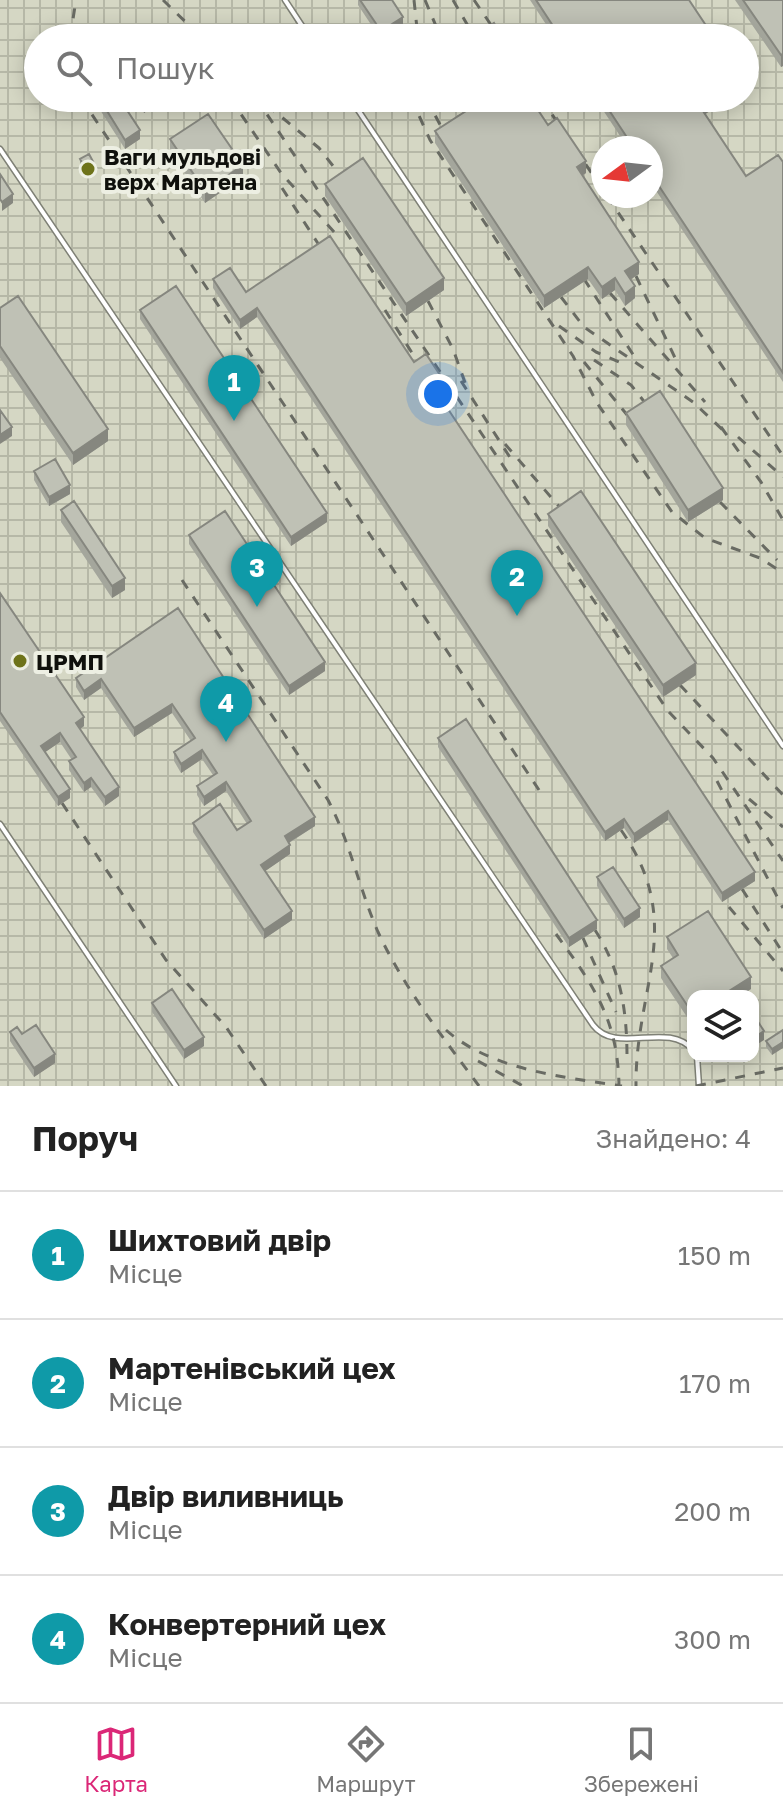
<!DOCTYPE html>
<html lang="uk">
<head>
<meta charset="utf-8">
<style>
	body { margin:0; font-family:"Golos Text",sans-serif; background:#f2f2f2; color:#222 }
	.controls { position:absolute; right:24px; bottom:24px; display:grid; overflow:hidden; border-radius:16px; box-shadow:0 4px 20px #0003 }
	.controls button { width:72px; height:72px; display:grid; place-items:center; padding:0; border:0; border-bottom:2px solid #e0e0e0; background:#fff; color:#222; font:40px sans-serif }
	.compass { position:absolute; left:591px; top:136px; width:72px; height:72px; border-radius:50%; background:#fff; box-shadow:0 4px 20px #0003; rotate:255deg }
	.you { position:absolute; left:438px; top:394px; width:28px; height:28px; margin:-20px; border:6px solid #fff; border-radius:50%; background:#1a73e8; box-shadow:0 0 0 12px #1a73e833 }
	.badge { display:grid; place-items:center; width:52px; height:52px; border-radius:50%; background:#db2777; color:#fff; font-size:26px; font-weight:700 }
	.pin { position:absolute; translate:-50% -66px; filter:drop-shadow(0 2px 4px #0008) }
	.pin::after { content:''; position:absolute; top:42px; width:28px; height:24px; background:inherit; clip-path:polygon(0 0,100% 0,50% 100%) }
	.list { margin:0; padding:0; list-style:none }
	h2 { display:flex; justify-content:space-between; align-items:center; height:104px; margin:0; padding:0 32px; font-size:34px }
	h2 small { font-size:26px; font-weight:400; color:#767676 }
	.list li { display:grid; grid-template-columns:52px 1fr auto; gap:24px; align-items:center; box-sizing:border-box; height:128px; padding:0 32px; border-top:2px solid #e0e0e0 }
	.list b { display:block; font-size:30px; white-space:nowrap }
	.list p { margin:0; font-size:26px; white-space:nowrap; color:#767676 }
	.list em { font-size:26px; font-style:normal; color:#767676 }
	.icon { flex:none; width:44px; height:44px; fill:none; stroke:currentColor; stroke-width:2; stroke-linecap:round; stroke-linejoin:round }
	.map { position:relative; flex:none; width:783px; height:1086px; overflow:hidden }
	.search { position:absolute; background:#fff; box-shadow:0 4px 20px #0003; left:24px; right:24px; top:24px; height:88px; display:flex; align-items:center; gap:20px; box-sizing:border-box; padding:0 28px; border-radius:44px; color:#767676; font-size:30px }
	.sheet { height:616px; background:#fff }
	nav { display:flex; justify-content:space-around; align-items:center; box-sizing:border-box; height:112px; border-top:2px solid #e0e0e0; background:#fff; font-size:22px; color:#767676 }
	nav a { display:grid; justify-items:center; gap:4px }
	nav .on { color:#db2777 }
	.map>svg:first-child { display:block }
</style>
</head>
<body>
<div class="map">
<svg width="783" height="1086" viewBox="0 0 783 1086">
	<defs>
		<pattern id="industrial-grid" width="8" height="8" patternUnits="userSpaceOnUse" patternTransform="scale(2)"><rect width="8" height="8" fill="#d5d7c4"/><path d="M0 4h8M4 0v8" fill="none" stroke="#b6b8a7"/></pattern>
	</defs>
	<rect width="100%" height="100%" fill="#e0e2d6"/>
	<path fill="url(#industrial-grid)" fill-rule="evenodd" d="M0 0H783V1086H0ZM38 38H745V98H38ZM603 148H651V196H603ZM693 996H753V1056H693Z"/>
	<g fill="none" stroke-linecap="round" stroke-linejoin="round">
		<defs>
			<path id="lane" d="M285 0 310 38
				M350 98 783 746
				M0 149 593 1025C617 1056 667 1020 693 1050
				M0 824 176 1086
				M697 1056 699 1086"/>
		</defs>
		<use href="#lane" stroke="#7f8176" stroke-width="7"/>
		<use href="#lane" stroke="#fff" stroke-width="4"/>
		<path stroke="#696b63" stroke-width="3" stroke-dasharray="10 10" stroke-linecap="butt" d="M163 0 202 38
			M414 0 418 38
			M425 0 441 38
			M453 0 475 38
			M474 0 500 38
			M70 38 76 0
			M81 98 539 790
			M230 98 281 173 335 233
			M256 98 668 711 713 758 783 861
			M411 98 430 140 573 356 597 403 672 512 705 538 760 558 783 573
			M426 98 446 136
			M448 98 464 124
			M463 98 483 128
			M541 98 603 190
			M267 105 319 148 344 180
			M282 188 319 245
			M607 196 783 456
			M573 262 634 356
			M636 276 677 362
			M610 293 705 402
			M561 297 584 327 693 402 726 433
			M428 301 453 349 468 391
			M385 310 419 364
			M559 326 596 352 624 364
			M594 360 631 385 650 409
			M584 362 632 421
			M461 381 511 459
			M721 427 761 482 783 520
			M738 437 783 477
			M505 444 563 511
			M720 502 777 560
			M182 580 328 800C350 842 359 888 378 932 404 988 442 1036 479 1086
			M680 685 783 795
			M717 781 783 908
			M749 799 783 827
			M62 803 166 960 226 1027 266 1086
			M621 830C687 924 635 986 636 1086
			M742 889 783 953
			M729 907 783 971
			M595 930C621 970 627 1011 627 1058
			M556 934C594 986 618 1020 619 1086
			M583 938 616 1012
			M446 1030C491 1070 563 1077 622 1086
			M478 1061 523 1086
			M696 1086 783 1068"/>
	</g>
	<path fill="#a4a69c" d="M358 0H392L403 26 384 38H380L358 5Z
		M530 0H689L713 38H555Z
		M735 0H783V66L781 67Z
		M95 98H119L140 139 125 149 95 102Z
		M134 98H161V101L144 113Z
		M469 98H530L548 125 586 173 583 175 639 274 631 279 635 298 625 306 615 290 602 299 588 279 544 308 435 143V131L474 105Z
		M595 98H728L705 114 746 176 783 162V382L651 183V148H628Z
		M170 139 243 177 205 203 170 151Z
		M80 159 96 173 87 178 80 165Z
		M325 184 444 290 406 316 325 196Z
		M213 279 414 362 454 405 448 409 755 881 722 902 668 820 634 843 624 828 605 841 257 317 240 329 213 288Z
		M0 308 108 441 73 465 0 358Z
		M140 310 327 522 291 546 140 319Z
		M626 413 723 500 688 522 626 425Z
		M34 471 70 494 49 506 34 480Z
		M61 510 125 590 112 598 61 522Z
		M548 514 696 675 663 697 548 526Z
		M189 535 325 671 289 695 189 544Z
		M0 593 84 726 80 729 119 796 105 806 91 787 84 792 69 770V761L72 760 60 742 45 752 70 798 58 806 0 721Z
		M178 608 315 826 289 843 290 854 265 871 292 920 264 939 193 832V823L237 830 247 824 226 791 204 806 197 795V786L213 775 202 759 181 773 174 761V752L191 741 172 713 134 737 101 688 84 700 76 687V678Z
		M438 738 597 929 569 947 438 747Z
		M597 877 640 917 624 928 597 886Z
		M667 937 751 989 739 996H693V1026L661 978V966L673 958 667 949Z
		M152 1003 204 1046 184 1059 152 1012Z
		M783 1030 772 1055 766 1047V1041Z
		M10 1032 22 1034 55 1063 34 1077 10 1041Z"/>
	<path fill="#86877f" d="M403 17V26L384 38H381V31Z
		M783 54V66L781 67V55Z
		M153 98H161V101L144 113V104Z
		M716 98 728 99 701 117V108Z
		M140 130V139L125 149V140Z
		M586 161V173L577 179V167Z
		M243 165V177L205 203V191Z
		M96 167V173L87 178V172Z
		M13 194V203L2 211V202Z
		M639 262V274L625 283V271Z
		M588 267V279L544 308V296Z
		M444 278V290L406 316V304Z
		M615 278V290L602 299V287Z
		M635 286V298L625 306V294Z
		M257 308V317L240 329V320Z
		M454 396V405L444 412V403Z
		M12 427V436L0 444V435Z
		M108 429V441L73 465V453Z
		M70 485V494L49 506V497Z
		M723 488V500L688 522V510Z
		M327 513V522L291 546V537Z
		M125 578V590L112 598V586Z
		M325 662V671L289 695V686Z
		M696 663V675L663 697V685Z
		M101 679V688L84 700V691Z
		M172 704V713L134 737V728Z
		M84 717V726L76 732V723Z
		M60 733V742L41 755V746Z
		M202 750V759L181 773V764Z
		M91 778V787L84 792V783Z
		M226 782V791L204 806V797Z
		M119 787V796L105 806V797Z
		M70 789V798L58 806V797Z
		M668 811V820L634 843V834Z
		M315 817V826L285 845V836Z
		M624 819V828L605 841V832Z
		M290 845V854L261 874V865Z
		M755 872V881L722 902V893Z
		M640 908V917L624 928V919Z
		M292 911V920L264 939V930Z
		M597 920V929L569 947V938Z
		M751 977V989L739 996H721Z
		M764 1031V1040L753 1047V1038Z
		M204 1037V1046L184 1059V1050Z
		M783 1042V1048L772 1055V1049Z
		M55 1054V1063L34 1077V1068Z"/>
	<path fill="#bfc1b5" stroke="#86877f" stroke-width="2" d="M360 0H392L403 17 381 31Z
		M536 0H689L713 36 710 38H561Z
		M743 0H783V54L781 55Z
		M494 23 503 38H471Z
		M99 98H119L140 130 125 140Z
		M140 98H153L144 104Z
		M477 98H530L548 125 557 118 586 161 577 167 639 262 625 271 635 286 625 294 615 278 602 287 588 267 544 296 435 131 480 102Z
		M601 98H716L701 108 746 176 778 155 783 162V373L651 174V148H634Z
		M208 114 243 165 205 191 170 139Z
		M89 154 96 167 87 172 80 159Z
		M363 158 444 278 406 304 325 184Z
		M0 174 13 194 2 202 0 199Z
		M330 236 414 362 426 354 454 396 444 403 755 872 722 893 668 811 634 834 624 819 605 832 257 308 240 320 213 279 230 268 246 292Z
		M176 286 327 513 291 537 140 310Z
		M18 296 108 429 73 453 0 346V308Z
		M660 391 723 488 688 510 626 413Z
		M0 410 12 427 0 435Z
		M55 459 70 485 49 497 34 471Z
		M581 491 696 663 663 685 548 514Z
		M74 501 125 578 112 586 61 510Z
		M225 511 325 662 289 686 189 535Z
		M0 593 84 717 76 723 119 787 105 797 91 778 84 783 69 761 76 757 60 733 41 746 70 789 58 797 0 712Z
		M178 608 315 817 285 836 290 845 261 865 292 911 264 930 193 823 220 804 237 830 251 821 226 782 204 797 197 786 217 773 202 750 181 764 174 752 195 738 172 704 134 728 101 679 84 691 76 678Z
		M466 719 597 920 569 938 438 738Z
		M613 867 640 908 624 919 597 877Z
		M708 911 751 977 721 996H693V1014L661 966 678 955 667 937Z
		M172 989 204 1037 184 1050 152 1003Z
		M753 1014 764 1031 753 1038Z
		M36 1025 55 1054 34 1068 10 1032 17 1027 22 1034Z
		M783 1030V1042L772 1049 766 1041Z"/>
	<g fill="#6e731a" stroke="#edefe3" stroke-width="3">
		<circle cx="88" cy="169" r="8"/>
		<circle cx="20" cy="661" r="8"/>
	</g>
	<g text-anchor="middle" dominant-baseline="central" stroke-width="8" stroke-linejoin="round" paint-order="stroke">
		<g font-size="22" font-weight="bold" fill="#0f100c" stroke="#edefe3" text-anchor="start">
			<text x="104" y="156">Ваги мульдові<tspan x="104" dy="25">верх Мартена</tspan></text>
			<text x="36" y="661">ЦРМП</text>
		</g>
	</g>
</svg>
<div class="controls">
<button><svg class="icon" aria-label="layers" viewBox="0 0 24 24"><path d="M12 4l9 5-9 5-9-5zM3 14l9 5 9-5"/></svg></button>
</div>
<svg class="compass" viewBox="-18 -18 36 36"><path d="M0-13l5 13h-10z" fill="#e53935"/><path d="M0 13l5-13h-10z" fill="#767676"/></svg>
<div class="you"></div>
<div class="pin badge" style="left:234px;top:421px;background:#0f9aa8">1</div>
<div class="pin badge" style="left:517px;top:616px;background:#0f9aa8">2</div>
<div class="pin badge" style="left:257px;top:607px;background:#0f9aa8">3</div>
<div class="pin badge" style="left:226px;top:742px;background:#0f9aa8">4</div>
<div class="search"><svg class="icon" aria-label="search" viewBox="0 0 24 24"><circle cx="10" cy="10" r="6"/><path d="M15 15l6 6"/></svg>Пошук</div>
</div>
<section class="sheet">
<h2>Поруч<small>Знайдено: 4</small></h2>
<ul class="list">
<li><span class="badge" style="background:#0f9aa8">1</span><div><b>Шихтовий двір</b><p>Місце</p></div><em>150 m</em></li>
<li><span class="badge" style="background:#0f9aa8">2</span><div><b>Мартенівський цех</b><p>Місце</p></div><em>170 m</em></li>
<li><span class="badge" style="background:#0f9aa8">3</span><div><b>Двір виливниць</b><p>Місце</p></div><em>200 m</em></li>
<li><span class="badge" style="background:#0f9aa8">4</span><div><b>Конвертерний цех</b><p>Місце</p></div><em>300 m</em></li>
</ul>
</section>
<nav>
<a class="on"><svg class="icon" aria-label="map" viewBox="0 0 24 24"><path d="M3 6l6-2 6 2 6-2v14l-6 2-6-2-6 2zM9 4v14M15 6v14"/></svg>Карта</a>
<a><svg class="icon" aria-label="directions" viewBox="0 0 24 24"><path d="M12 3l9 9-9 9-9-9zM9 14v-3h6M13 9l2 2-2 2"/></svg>Маршрут</a>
<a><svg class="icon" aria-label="saved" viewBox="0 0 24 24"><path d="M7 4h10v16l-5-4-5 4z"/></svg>Збережені</a>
</nav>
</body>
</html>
